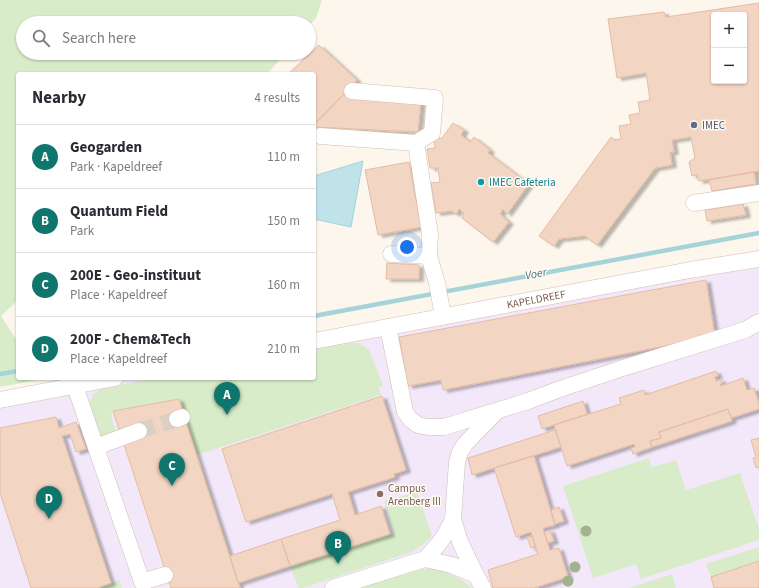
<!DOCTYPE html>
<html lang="en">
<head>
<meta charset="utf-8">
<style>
	body { margin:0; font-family:"Source Sans 3",sans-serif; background:#f7f7f7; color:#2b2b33 }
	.controls { position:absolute; right:12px; top:12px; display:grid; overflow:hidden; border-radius:4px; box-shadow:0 1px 3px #0004 }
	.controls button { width:36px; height:36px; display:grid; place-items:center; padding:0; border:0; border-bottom:1px solid #e1e1e2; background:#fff; color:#2b2b33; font:20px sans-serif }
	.you { position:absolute; left:407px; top:247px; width:14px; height:14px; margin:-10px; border:3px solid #fff; border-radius:50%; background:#1a73e8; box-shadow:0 0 0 6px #1a73e833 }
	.badge { display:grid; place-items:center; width:26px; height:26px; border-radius:50%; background:#0f766e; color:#fff; font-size:13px; font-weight:700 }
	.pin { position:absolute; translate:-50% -33px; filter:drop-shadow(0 1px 2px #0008) }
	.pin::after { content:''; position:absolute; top:21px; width:14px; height:12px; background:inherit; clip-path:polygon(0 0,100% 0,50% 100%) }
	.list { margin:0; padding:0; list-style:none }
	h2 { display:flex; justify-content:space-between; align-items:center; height:52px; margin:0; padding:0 16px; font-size:17px }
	h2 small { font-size:13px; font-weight:400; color:#7c7c81 }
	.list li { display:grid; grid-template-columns:26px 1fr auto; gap:12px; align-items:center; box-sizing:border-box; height:64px; padding:0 16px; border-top:1px solid #e1e1e2 }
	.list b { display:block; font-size:15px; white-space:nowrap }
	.list p { margin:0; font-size:13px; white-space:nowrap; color:#7c7c81 }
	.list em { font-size:13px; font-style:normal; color:#7c7c81 }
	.icon { flex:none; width:22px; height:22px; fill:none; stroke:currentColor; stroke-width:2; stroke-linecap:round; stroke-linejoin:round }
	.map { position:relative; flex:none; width:759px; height:588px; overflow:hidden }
	.search { position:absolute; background:#fff; box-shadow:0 1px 3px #0004; left:16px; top:16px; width:300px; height:44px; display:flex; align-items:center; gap:10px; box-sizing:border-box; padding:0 14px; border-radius:22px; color:#7c7c81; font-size:15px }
	.panel { position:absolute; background:#fff; box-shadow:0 1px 3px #0004; left:16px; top:72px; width:300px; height:308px; border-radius:4px }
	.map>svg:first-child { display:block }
</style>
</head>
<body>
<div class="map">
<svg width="759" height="588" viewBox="0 0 759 588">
	<defs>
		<filter id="shadow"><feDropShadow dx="4.5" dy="2.5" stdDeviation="1" flood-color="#0004"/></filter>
	</defs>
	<rect width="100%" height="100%" fill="#fdf6ec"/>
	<path fill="#f3e8fa" d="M759 258V588H0V400L115 378H314V341Z"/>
	<path fill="#d8ecc9" d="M0 0H322L316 18 309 26V23H23V53H286L267 74H18V300L1 316 18 342V378H42L43 379 0 387Z
		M352 343H359L369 350 383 385 379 387 381 395 197 455 179 399 113 411 111 415 116 432 96 438 88 404 94 394 102 388 157 378H314V349Z
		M649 458 652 467 676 460 686 490 740 473 759 529V540L641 579 636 564 593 578 563 486Z
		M417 492 432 536 425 543 412 552 303 588H299L290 566 393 533 384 501Z
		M759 547V561L711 577 706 564Z
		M435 568C449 573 461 578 472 588H357L416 569Z
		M672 574 676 588H629Z
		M119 580 122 588H97Z"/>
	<path fill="#bfe3e8" stroke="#a5d3da" d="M363 161 351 227 314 219V176Z"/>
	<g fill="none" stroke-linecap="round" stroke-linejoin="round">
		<path stroke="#a5d3da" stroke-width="4.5" d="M314 316 759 233
			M0 374 18 371"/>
	</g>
	<path fill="#f3d5c3" stroke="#e6bba3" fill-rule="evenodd" filter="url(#shadow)" d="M759 3V171L699 181 697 175 692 176 689 162 695 158 691 137 672 140 674 152H670L672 165 655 168 597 245 585 236 559 239 554 246 539 236 611 137 615 140 621 139 619 126 631 124 629 115 640 113 638 102 650 100 646 73 617 78 608 19 664 12 666 17ZM714 15H744V81H714Z
		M319 45 357 80 314 125V74H288Z
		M344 94 421 99 418 132 314 127V125Z
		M453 123 464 130 461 135 470 142 474 137 490 150 488 153 529 184 507 214 503 209 500 214 509 222 493 242 462 218 464 213 459 209 456 214 451 211 436 213 431 183 440 182 438 168H430L427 149 435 148 434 140 442 138Z
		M409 162 421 227 378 235 365 170Z
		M754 172 756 184 712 191 709 180Z
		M743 204 746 215 707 221 705 210Z
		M387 263 419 265V279H386Z
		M706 280 715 336 443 390 441 380 408 386 399 337Z
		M716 371 718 376 715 377 716 381 721 379 722 383 720 384 721 386 743 378 747 390 754 388 759 403V409L731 418 728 409 659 432 661 438 650 441 652 447 633 454 631 448 635 447 634 444 567 466 554 425 621 404 619 398 644 390 645 395Z
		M382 396 406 470 394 474 395 477 348 492 355 515 381 506 390 534 290 566 281 539 340 520 332 494 246 522 222 449Z
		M179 399 185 420 240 588H171L113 411Z
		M583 401 587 414 542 429 538 416Z
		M728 409 732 421 652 447 650 441 661 438 659 432Z
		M56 417 59 428 76 422 86 449 76 452 70 434 62 436 111 583 97 588H31L0 493V428Z
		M555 430 561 447 472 475 468 458Z
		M759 438V467L756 468 753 458 756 457 751 440Z
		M534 456 555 525 543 528 544 532 550 550 559 548 568 577 534 588H493L488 570 538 554 531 532 516 537 494 468Z
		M559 507 564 521 555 524 551 510Z
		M550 530 554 541 548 543 544 532Z
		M532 536 535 547 531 548 527 537Z
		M281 539 290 566 238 583 230 556Z
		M759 561V588H714L711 577Z"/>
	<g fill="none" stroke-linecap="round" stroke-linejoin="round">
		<path stroke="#dcd0c4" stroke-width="16" stroke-dasharray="16 8" stroke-linecap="butt" d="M139 431 177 419"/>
		<defs>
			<g id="minor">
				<path d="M352 91 435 98 432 133 416 143"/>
				<path d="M320 136 416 143 430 234 429 256 437 283 443 316"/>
				<path d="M694 203 759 193"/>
				<path d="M391 254 429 256"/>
				<path d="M388 327 405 412 411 420 418 425 428 427H444L528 401 560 389 623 368 745 330 759 322"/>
				<path id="s1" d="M314 341 690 270 759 259"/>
				<path d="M75 386 142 582 165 575"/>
				<path d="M0 400 115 378"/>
				<path d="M177 419 182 417"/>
				<path d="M96 447 139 431"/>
				<path d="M453 519 460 542 476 575"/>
				<path d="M425 559 452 565 476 575 483 588"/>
				<path d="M333 588 425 559 437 546 445 535 453 519 457 462 460 452 465 444 496 412"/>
			</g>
		</defs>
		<use href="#minor" stroke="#d1beb0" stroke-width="17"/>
		<use href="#minor" stroke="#fff" stroke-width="16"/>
	</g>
	<g fill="#a0b28e">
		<circle cx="586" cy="531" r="5.5"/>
		<circle cx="575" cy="567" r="5.5"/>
		<circle cx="568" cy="581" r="5.5"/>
	</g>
	<circle fill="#5c6f8a" stroke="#fffaf3" stroke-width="1.5" cx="694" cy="125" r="4"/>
	<circle fill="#0f9aa8" stroke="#fffaf3" stroke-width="1.5" cx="481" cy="182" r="4"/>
	<circle fill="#8d6e63" stroke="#fffaf3" stroke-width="1.5" cx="380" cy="494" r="4"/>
	<g text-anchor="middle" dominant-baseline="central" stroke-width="3" stroke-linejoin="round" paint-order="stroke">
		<g font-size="11" fill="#4e5e75" stroke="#fffaf3" text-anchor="start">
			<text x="702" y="125">IMEC</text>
		</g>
		<g font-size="11" fill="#0d838f" stroke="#fffaf3" text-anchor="start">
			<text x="489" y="182">IMEC Cafeteria</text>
		</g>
		<g font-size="11" fill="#7a5c4d" stroke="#fffaf3">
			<text stroke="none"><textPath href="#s1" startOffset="226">KAPELDREEF</textPath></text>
		</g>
		<g font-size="11" fill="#785e54" stroke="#fffaf3" text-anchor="start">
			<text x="388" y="488">Campus<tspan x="388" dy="13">Arenberg III</tspan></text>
		</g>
		<g font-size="12" font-style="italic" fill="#437c86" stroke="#fffaf3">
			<text transform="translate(536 274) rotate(-11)">Voer</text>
		</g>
	</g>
</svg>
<div class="controls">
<button>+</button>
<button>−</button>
</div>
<div class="you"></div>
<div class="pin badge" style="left:227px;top:415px">A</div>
<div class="pin badge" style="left:338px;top:564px">B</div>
<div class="pin badge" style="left:172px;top:486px">C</div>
<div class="pin badge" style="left:49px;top:519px">D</div>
<div class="search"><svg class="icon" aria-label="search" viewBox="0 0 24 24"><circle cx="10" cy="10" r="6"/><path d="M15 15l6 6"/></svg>Search here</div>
<section class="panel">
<h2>Nearby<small>4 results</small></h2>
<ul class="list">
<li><span class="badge">A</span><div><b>Geogarden</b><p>Park · Kapeldreef</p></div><em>110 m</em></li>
<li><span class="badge">B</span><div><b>Quantum Field</b><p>Park</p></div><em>150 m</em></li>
<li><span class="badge">C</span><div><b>200E - Geo-instituut</b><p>Place · Kapeldreef</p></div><em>160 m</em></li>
<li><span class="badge">D</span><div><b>200F - Chem&amp;Tech</b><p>Place · Kapeldreef</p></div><em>210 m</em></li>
</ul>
</section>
</div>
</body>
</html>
